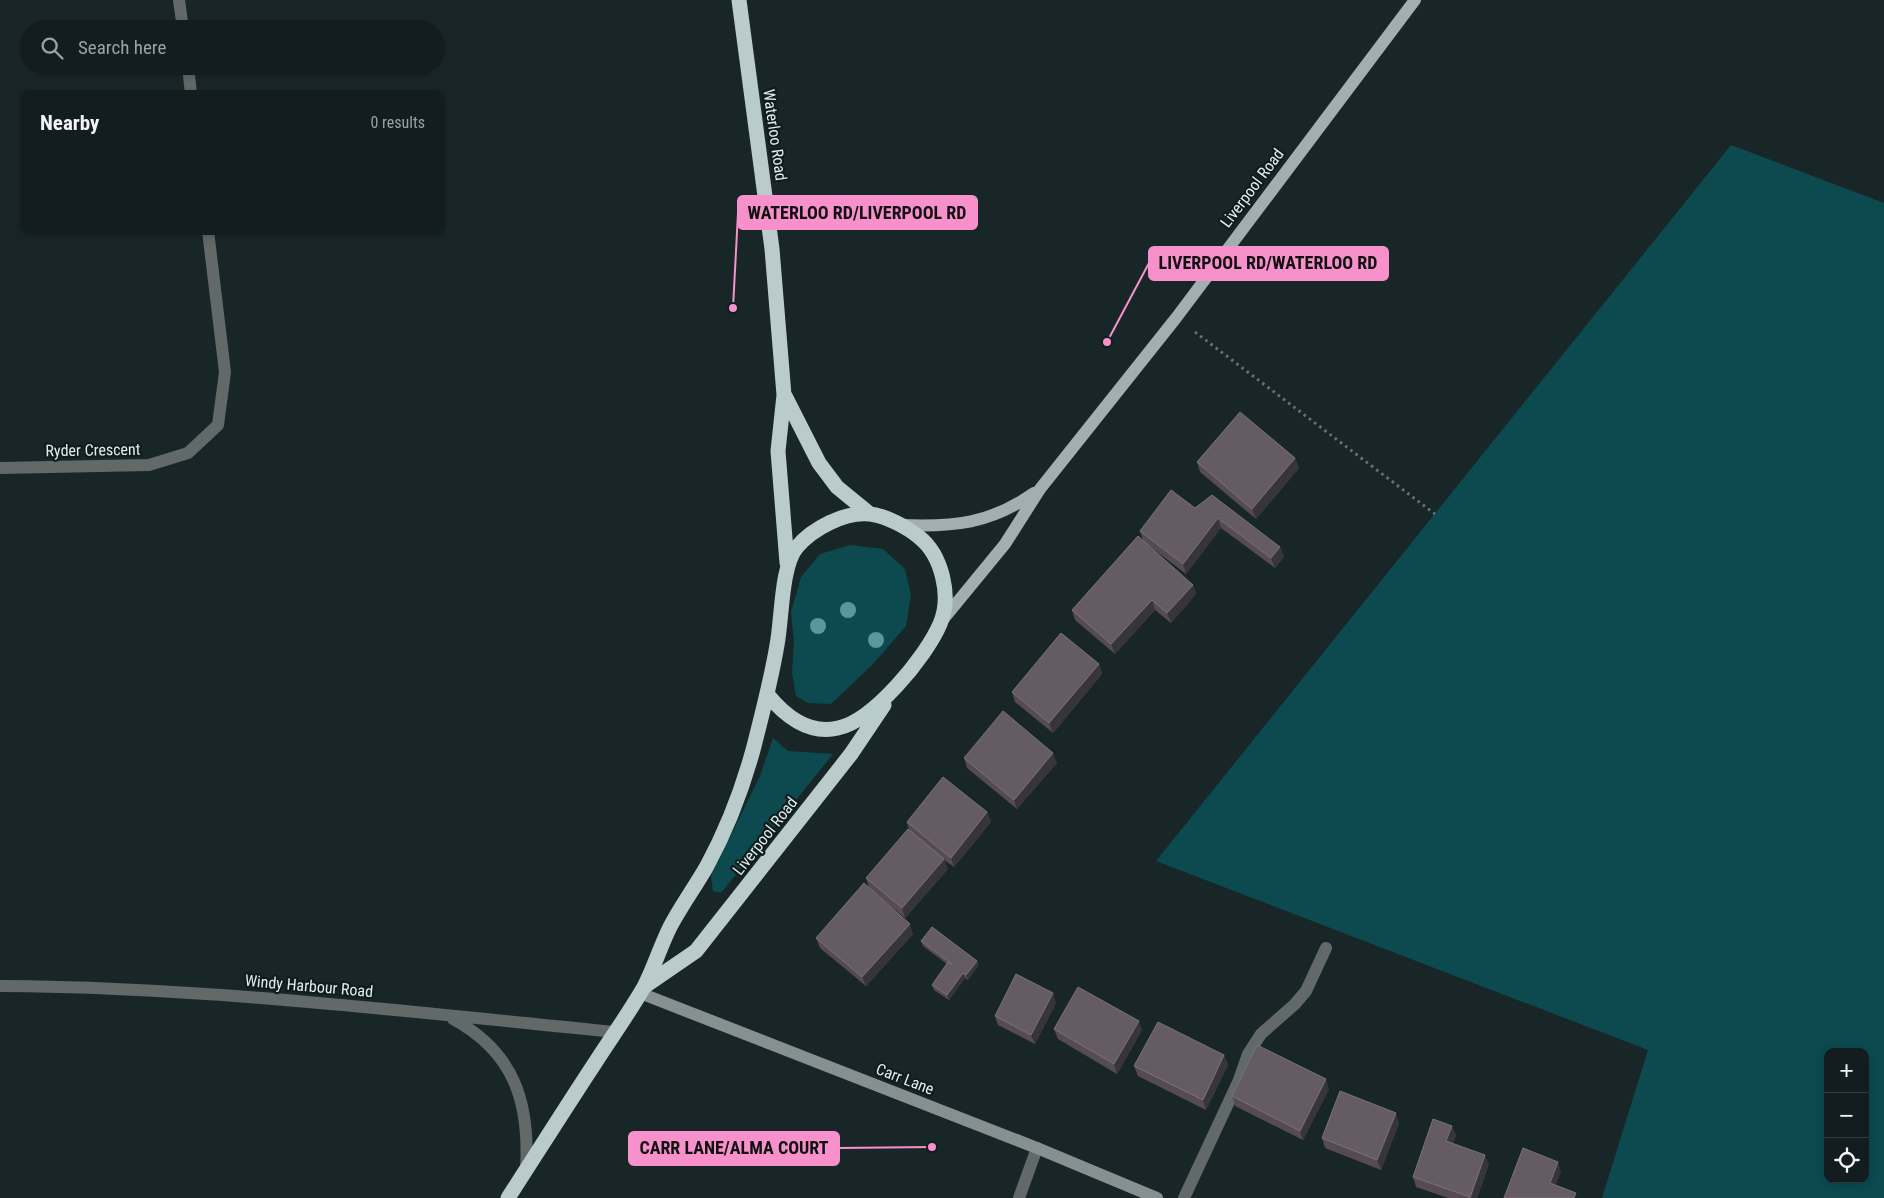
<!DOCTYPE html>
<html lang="en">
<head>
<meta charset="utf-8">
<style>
	body { margin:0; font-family:"Roboto Condensed",sans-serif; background:#20292b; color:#f1f3f6 }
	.controls { position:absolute; right:15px; bottom:15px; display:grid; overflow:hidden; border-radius:10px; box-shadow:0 2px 8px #0003 }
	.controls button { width:45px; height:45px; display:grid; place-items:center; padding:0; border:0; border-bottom:1px solid #323a3c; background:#131c1e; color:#f1f3f6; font:25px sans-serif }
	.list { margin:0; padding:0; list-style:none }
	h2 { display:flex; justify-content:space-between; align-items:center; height:65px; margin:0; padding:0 20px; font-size:21px }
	h2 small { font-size:16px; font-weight:400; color:#9da1a4 }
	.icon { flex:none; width:28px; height:28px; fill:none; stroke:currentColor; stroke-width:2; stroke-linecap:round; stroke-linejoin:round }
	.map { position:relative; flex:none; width:1884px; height:1198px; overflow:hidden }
	.search { position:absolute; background:#131c1e; box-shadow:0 2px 8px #0003; left:20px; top:20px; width:425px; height:55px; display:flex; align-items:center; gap:12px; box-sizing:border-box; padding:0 18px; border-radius:28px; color:#9da1a4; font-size:19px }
	.panel { position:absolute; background:#131c1e; box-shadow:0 2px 8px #0003; left:20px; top:90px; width:425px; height:145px; border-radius:10px }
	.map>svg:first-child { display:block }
</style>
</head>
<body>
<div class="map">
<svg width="1884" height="1198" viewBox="0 0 1884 1198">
	<rect width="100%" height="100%" fill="#192628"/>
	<path fill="#0c4a4f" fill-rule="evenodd" d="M1731 145 1884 203V1198H1602L1648 1050 1156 861ZM1828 1052H1865V1179H1828Z
		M850 545 883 549 905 569 911 595 906 626 873 664 831 704 808 703 796 696 792 673 794 641 791 612 801 577 820 554Z
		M773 738 788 751 833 754 721 893 713 891 711 876 760 776Z"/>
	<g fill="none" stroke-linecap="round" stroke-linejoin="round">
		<path stroke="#667273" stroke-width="3" stroke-dasharray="2.5 4" stroke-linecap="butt" d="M1195 332 1435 514"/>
		<path stroke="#626969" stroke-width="12" d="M1019 1198 1037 1148"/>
		<path stroke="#626969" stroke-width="12" d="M179 0 183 29
			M188 66 191 94
			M0 468 149 465 188 453 218 425 225 372 208 231
			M0 986C207 987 410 1012 615 1032
			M453 1019C514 1052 530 1102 526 1169
			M1184 1198 1239 1080 1248 1054 1261 1034 1295 1004 1306 991 1326 948"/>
		<path stroke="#869091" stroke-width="12" d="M640 993 1037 1148 1157 1198"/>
		<path stroke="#a1afb0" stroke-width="12" d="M902 525C954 527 990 524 1034 493
			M941 622 1005 544 1040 489 1176 318 1415 0"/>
		<path stroke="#bacbcc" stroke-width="15" d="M739 0 772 249 784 395 778 451 787 563
			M785 396 819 463 837 487 870 514
			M645 986 696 951 851 754 884 705
			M508 1198C537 1153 566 1107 595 1063 611 1038 629 1013 644 987 654 968 660 947 670 927 681 906 695 887 707 866 727 829 742 790 753 750 762 715 771 681 777 645 782 620 781 565 797 547 812 529 845 511 870 514 886 516 907 527 919 537 942 555 952 597 940 624 926 657 873 721 838 728 808 735 785 716 767 694"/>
	</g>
	<g fill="#57989e">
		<circle cx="848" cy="610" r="8"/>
		<circle cx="818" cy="626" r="8"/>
		<circle cx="876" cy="640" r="8"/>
	</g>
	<path fill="#564b51" d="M1295 458 1299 468 1256 519 1200 472 1197 462Z
		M1195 508 1280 547 1284 557 1275 568 1221 528 1186 574 1143 541 1140 531Z
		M1193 585 1196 594 1171 623 1155 610 1115 654 1075 620 1072 610Z
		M1099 664 1102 674 1053 733 1015 702 1012 692Z
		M964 758 1057 763 1017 809 967 768Z
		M987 812 991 822 954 867 943 859 948 869 905 918 869 888 866 878 909 830 907 822Z
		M913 934 866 986 820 948 816 938Z
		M921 941 977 961 978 966 968 980 965 978 949 1000 934 990 932 985 947 964 923 946Z
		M1056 1003 1035 1044 998 1025 995 1016Z
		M1054 1029 1142 1030 1117 1074 1058 1039Z
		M1224 1055 1228 1065 1206 1110 1138 1076 1134 1066Z
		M1329 1089 1303 1140 1235 1106 1232 1096Z
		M1399 1123 1381 1170 1325 1148 1322 1138Z
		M1456 1135 1453 1143 1489 1164 1477 1198H1448L1416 1187 1413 1177Z"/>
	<path fill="#373539" d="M1295 458 1299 468 1256 519 1252 509Z
		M1218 518 1221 528 1186 574 1183 564Z
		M1280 547 1284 557 1275 568 1271 558Z
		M1193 585 1196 594 1171 623 1167 613Z
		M1152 600 1155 610 1115 654 1111 644Z
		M1099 664 1102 674 1053 733 1049 723Z
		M1053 753 1057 763 1017 809 1014 800Z
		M987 812 991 822 954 867 951 858Z
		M944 859 948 869 905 918 902 908Z
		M910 924 913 934 866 986 862 977Z
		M977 961 978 966 968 980 966 975Z
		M963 973 965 978 949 1000 947 995Z
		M1053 993 1056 1003 1035 1044 1031 1035Z
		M1139 1021 1142 1030 1117 1074 1114 1064Z
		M1224 1055 1228 1065 1206 1110 1203 1100Z
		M1326 1079 1329 1089 1303 1140 1300 1131Z
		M1396 1113 1399 1123 1381 1170 1377 1160Z
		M1452 1126 1456 1135 1450 1151 1446 1141Z
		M1485 1155 1489 1164 1477 1198H1471Z
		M1558 1162 1561 1172 1553 1192 1550 1183Z"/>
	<path fill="#655c61" stroke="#797377" d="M1240 412 1295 458 1252 509 1197 462Z
		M1171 490 1195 508 1212 495 1280 547 1271 558 1218 518 1183 564 1140 531Z
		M1138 536 1193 585 1167 613 1152 600 1111 644 1072 610Z
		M1061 633 1099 664 1049 723 1012 692Z
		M1003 711 1053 753 1014 800 964 758Z
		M943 777 987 812 951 858 907 822Z
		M908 829 944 859 902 908 866 878Z
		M864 883 910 924 862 977 816 938Z
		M932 927 977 961 966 975 963 973 947 995 932 985 948 962 952 964 921 941Z
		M1016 974 1053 993 1031 1035 995 1016Z
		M1078 987 1139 1021 1114 1064 1054 1029Z
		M1158 1022 1224 1055 1203 1100 1134 1066Z
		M1257 1045 1326 1079 1300 1131 1232 1096Z
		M1340 1091 1396 1113 1377 1160 1322 1138Z
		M1433 1119 1452 1126 1446 1141 1485 1155 1470 1197 1413 1177Z
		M1523 1148 1558 1162 1550 1183 1576 1193 1574 1198H1504Z"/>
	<g text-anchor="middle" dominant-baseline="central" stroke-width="4.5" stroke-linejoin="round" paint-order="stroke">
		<g font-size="16" fill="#e3ecec" stroke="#101d1e">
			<text transform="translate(775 135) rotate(82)">Waterloo Road</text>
			<text transform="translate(1252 188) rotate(-53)">Liverpool Road</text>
			<text transform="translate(93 450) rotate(-1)">Ryder Crescent</text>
			<text transform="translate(765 836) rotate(-52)">Liverpool Road</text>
			<text transform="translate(309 986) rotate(5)">Windy Harbour Road</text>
			<text transform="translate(905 1079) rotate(21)">Carr Lane</text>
		</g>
	</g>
	<path fill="none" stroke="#f890cc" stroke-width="2" d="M733 308L738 213M1107 342L1149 263M932 1147L839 1148"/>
	<g fill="#f890cc" stroke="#101d1e" stroke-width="2">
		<circle cx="733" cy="308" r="5"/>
		<circle cx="1107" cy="342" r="5"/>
		<circle cx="932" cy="1147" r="5"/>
	</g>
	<g fill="#f890cc" stroke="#f890cc" stroke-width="2">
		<rect x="738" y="196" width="239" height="33" rx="5"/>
		<rect x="1149" y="247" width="239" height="33" rx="5"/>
		<rect x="629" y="1132" width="210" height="33" rx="5"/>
	</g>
	<g font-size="18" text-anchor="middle" font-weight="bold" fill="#111">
		<text x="857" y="219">WATERLOO RD/LIVERPOOL RD</text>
		<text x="1268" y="269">LIVERPOOL RD/WATERLOO RD</text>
		<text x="734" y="1154">CARR LANE/ALMA COURT</text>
	</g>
</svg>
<div class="controls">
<button>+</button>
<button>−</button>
<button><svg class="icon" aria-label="locate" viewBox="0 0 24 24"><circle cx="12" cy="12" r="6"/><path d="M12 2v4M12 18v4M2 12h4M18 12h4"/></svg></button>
</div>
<div class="search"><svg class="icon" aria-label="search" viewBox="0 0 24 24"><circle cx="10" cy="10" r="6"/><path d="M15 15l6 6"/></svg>Search here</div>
<section class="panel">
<h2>Nearby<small>0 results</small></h2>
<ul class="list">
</ul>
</section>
</div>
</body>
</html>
